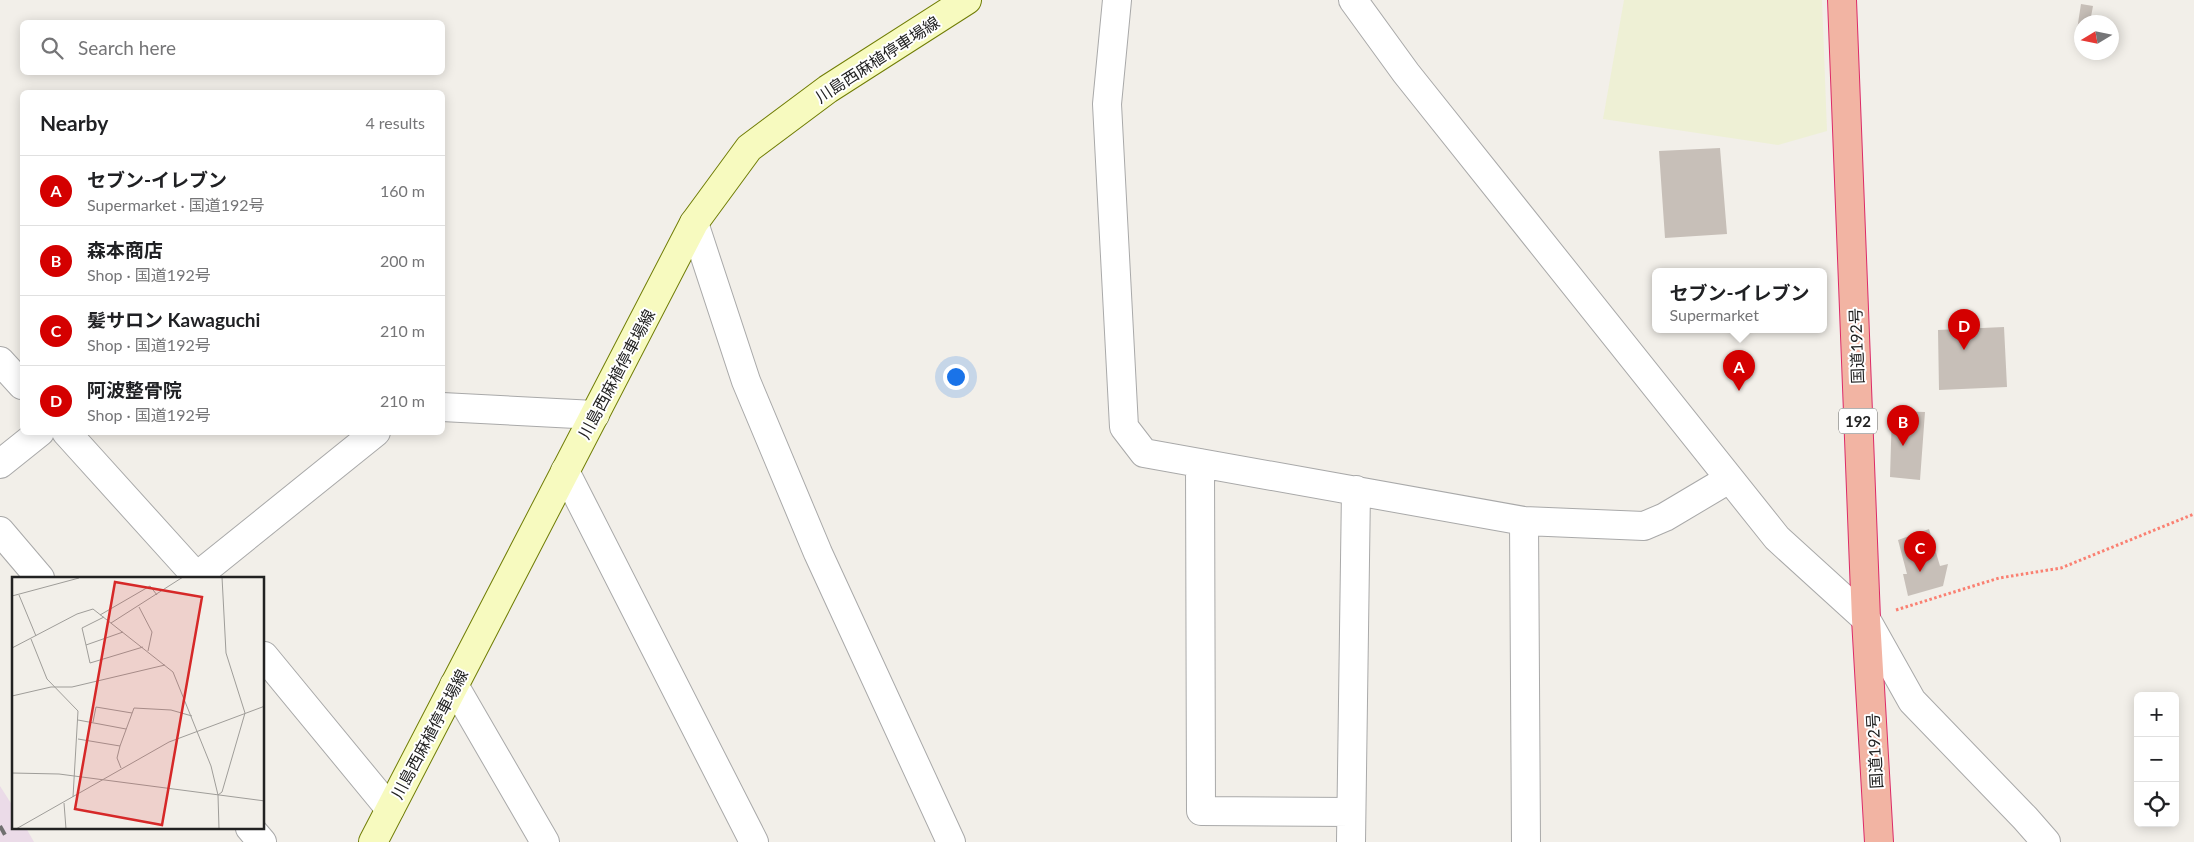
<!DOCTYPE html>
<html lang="en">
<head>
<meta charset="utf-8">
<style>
	body { margin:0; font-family:Lato,"Noto Sans JP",sans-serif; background:#f6f6f6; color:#202124 }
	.controls { position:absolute; right:15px; bottom:15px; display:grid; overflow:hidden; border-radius:8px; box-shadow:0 2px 12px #0003 }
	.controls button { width:45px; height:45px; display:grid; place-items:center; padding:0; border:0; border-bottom:1px solid #e0e0e0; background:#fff; color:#202124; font:25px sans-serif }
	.compass { position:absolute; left:2074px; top:15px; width:45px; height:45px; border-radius:50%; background:#fff; box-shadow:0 2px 12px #0003; rotate:260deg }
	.you { position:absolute; left:955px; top:376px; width:18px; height:18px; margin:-12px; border:4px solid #fff; border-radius:50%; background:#1a73e8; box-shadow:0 0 0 8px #1a73e833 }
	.badge { display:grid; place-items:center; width:32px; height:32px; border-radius:50%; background:#d40000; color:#fff; font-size:16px; font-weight:700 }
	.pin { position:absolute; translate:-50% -41px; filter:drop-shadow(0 1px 2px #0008) }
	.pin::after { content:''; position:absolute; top:26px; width:18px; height:15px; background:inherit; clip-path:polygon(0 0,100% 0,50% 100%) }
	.popup { position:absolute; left:1652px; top:268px; width:175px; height:65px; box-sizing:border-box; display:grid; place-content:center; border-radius:8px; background:#fff; filter:drop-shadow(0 1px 4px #0005); font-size:16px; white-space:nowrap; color:#757577 }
	.popup b { font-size:19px; color:#202124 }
	.popup::after { content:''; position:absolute; left:50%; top:100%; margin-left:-10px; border:10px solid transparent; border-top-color:#fff }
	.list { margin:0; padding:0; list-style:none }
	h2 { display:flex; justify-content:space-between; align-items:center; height:65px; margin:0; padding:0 20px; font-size:21px }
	h2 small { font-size:16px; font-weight:400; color:#757577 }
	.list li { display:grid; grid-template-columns:32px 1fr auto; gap:15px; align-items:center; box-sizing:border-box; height:70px; padding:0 20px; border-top:1px solid #e0e0e0 }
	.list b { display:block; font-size:19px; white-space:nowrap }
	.list p { margin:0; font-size:16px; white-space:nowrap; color:#757577 }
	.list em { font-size:16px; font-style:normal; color:#757577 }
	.icon { flex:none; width:28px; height:28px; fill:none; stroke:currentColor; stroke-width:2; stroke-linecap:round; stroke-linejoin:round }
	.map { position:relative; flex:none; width:2194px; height:842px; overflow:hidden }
	.search { position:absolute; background:#fff; box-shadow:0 2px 12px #0003; left:20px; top:20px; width:425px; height:55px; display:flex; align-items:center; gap:12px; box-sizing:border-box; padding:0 18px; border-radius:8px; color:#757577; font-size:19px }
	.panel { position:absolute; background:#fff; box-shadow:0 2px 12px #0003; left:20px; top:90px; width:425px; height:345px; border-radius:8px }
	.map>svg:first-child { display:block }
</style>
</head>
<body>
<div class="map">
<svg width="2194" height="842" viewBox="0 0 2194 842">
	<rect width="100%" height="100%" fill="#f2efe9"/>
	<path fill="#ebdbe8" d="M0 786 14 808V828H26L34 842H0Z"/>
	<path fill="#eef0d5" d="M1624 0H1822L1827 131 1778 145 1603 119Z"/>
	<path fill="#c7bfb8" d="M2081 4 2093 6 2090 22H2082V36H2076Z
		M1720 148 1727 234 1665 238 1659 151Z
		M2004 327 2007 387 1939 390 1938 330Z
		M1892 411 1925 412 1920 480 1890 477Z
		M1929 529 1940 566 1948 564 1943 586 1908 596 1903 574H1907L1898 540Z"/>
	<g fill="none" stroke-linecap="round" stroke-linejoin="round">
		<defs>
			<path id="minor" d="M1117 0 1107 104 1124 427 1144 453 1524 521 1644 526 1665 517 1729 479
				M1353 0 1406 73 1777 538 1866 619 1912 701 2025 818 2046 842
				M694 223 746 381 818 553 951 842
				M0 361 22 385
				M442 407 595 415
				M66 432 198 578
				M1200 463 1201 811 1351 812
				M0 464 40 432
				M565 471 754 842
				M1524 521 1526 842
				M0 531 40 578
				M196 577 376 432
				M264 656 390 809
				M454 685 545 842
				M250 828 262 842
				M1351 842 1356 490"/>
			<path id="secondary" d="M373 842 694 223 749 148 828 89 967 0"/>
			<path id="trunk" d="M1842 0 1866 619 1879 842"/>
		</defs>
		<use href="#minor" stroke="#a9a9a9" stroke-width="30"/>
		<use href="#secondary" stroke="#707d05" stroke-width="30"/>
		<use href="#trunk" stroke="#dc2a67" stroke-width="30"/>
		<path stroke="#fa8072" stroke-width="3" stroke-dasharray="2.5 2.5" stroke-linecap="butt" d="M1896 610 1999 578 2061 568 2194 514"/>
		<use href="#minor" stroke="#fff" stroke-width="28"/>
		<use href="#secondary" stroke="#f7fabf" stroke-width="28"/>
		<use href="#trunk" stroke="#f2b4a3" stroke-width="28"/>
		<path stroke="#707070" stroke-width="4" stroke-dasharray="10 10" stroke-linecap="butt" d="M0 826 9 842"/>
	</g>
	<g text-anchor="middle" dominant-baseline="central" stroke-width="4" stroke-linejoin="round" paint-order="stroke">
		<rect fill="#fff" stroke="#646464" stroke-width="1" x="1839" y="408.5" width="38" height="25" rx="4"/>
		<g font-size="15" font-weight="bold" fill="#222">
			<text x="1858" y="421">192</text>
		</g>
		<g font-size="16" fill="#222" stroke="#fff">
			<text transform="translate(877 59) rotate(-33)">川島西麻植停車場線</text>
			<text transform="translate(1856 346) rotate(-92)">国道192号</text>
			<text transform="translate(616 374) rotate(-62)">川島西麻植停車場線</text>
			<text transform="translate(429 734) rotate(-62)">川島西麻植停車場線</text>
			<text transform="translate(1874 751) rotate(-93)">国道192号</text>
		</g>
	</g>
	<g transform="translate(12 577)">
		<rect width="252" height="252" fill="#f2efe9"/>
		<path fill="none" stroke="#9f9d99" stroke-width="1" d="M7 18 24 59M0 19 67 1M127 30 140 55 136 74M65 37 81 32 161 95 199 189 206 218 207 252M88 38 138 9 145 18M99 46 171 0M111 55 74 68 78 86 131 70M19 62 35 102 66 134 61 220M74 68 70 51 92 40M0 71 65 37M0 119 39 110H60L153 88M66 143 114 152M81 145 84 130 120 136M66 162 108 169M109 191 105 181 108 169 122 131 159 133 180 139M0 196 47 197 253 224M206 218 210 215 233 136 214 76 210 0M52 226 54 252M4 252 157 165 253 129"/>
		<path fill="#d62828" fill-opacity="0.15" stroke="#d62828" stroke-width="2.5" d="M103 5 190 20 150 248 63 232Z"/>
		<rect width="252" height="252" fill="none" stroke="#222" stroke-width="2.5"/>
	</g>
</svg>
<div class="controls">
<button>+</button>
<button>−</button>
<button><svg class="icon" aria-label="locate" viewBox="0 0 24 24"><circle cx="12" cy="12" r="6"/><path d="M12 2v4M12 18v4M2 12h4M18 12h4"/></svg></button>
</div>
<svg class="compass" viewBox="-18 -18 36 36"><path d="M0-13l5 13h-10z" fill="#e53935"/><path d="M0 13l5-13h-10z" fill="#757577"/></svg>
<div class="you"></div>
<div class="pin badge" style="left:1739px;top:391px">A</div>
<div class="popup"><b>セブン-イレブン</b>Supermarket</div>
<div class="pin badge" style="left:1903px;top:446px">B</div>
<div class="pin badge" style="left:1920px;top:572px">C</div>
<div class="pin badge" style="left:1964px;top:350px">D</div>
<div class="search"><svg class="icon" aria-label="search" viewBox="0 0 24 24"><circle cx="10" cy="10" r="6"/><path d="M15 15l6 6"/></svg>Search here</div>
<section class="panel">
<h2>Nearby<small>4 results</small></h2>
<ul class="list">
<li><span class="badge">A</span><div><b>セブン-イレブン</b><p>Supermarket · 国道192号</p></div><em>160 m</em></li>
<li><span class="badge">B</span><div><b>森本商店</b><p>Shop · 国道192号</p></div><em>200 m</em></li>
<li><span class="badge">C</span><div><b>髪サロン Kawaguchi</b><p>Shop · 国道192号</p></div><em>210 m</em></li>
<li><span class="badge">D</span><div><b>阿波整骨院</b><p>Shop · 国道192号</p></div><em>210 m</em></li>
</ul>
</section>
</div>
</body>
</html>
